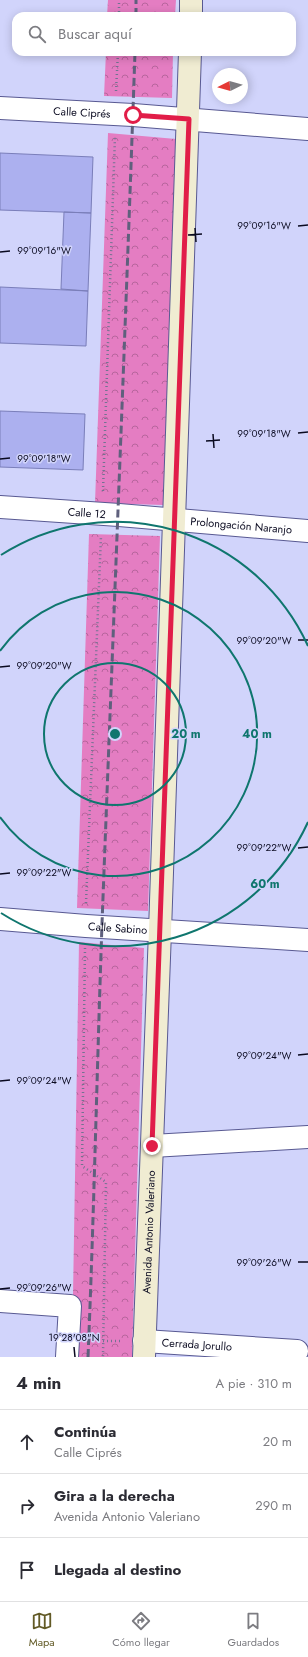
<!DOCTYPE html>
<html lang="es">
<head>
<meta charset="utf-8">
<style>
	body { margin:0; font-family:Jost,sans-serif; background:#f7f7f7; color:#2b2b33 }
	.compass { position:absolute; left:212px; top:68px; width:36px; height:36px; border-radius:50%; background:#fff; box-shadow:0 2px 10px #0003; rotate:265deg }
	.stop { position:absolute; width:12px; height:12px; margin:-9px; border:3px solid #e11d48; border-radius:50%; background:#fff }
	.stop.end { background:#e11d48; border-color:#fff; box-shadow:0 1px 4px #0008 }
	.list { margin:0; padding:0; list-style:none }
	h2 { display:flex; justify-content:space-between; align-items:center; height:52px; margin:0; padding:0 16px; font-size:17px }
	h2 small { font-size:13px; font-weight:400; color:#7c7c81 }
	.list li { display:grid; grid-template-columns:26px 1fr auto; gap:12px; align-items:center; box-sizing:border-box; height:64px; padding:0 16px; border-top:1px solid #e1e1e2 }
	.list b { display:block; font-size:15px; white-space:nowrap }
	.list p { margin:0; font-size:13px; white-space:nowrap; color:#7c7c81 }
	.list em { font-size:13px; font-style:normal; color:#7c7c81 }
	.icon { flex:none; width:22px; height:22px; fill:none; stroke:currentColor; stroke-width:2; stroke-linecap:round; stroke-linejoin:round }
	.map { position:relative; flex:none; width:308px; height:1357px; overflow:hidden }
	.search { position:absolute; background:#fff; box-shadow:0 2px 10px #0003; left:12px; right:12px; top:12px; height:44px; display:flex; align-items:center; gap:10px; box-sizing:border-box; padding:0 14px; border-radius:12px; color:#7c7c81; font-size:15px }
	.sheet { height:244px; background:#fff }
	nav { display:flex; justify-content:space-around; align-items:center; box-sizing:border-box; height:56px; border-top:1px solid #e1e1e2; background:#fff; font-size:11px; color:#7c7c81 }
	nav a { display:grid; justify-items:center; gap:2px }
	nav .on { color:#625a26 }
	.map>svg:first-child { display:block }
</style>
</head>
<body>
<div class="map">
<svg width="308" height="1357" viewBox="0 0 308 1357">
	<defs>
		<pattern id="park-crowns" width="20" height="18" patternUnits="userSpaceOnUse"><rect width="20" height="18" fill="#e47dc2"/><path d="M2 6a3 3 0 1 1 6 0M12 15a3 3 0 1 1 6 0" fill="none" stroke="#b7659d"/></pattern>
	</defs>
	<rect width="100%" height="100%" fill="#d1d4fb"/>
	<path fill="url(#park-crowns)" d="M108 0H176L175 16H107Z
		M106 52H173L172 98 104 96Z
		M108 133 176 139 163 505 95 503Z
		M89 534 160 536 148 911 77 908Z
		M79 942 144 948 132 1357H71L73 1295Z"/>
	<path fill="#acb0ef" stroke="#7a7eb9" d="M0 153 93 157 91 213 0 210Z
		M64 212 91 213 88 291 61 289Z
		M0 287 88 291 86 346 0 343Z
		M0 411 85 414 83 470 0 467Z"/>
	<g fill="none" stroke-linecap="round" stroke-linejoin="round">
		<defs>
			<g id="street">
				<path id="s1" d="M0 108 133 115 308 129"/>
				<path id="s2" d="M0 507 119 515 308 531"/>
				<path id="s3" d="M0 919 86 926 308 940"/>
				<path d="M152 1146 308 1137"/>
				<path d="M0 1301 70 1306 67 1357"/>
				<path id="s4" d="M144 1341 297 1351"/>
			</g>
			<g id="secondary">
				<path d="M191 16V0"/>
				<path id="s5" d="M144 1357 160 931 190 52"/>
			</g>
		</defs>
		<use href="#street" stroke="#585992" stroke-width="24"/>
		<use href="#secondary" stroke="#585992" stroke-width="24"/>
		<path stroke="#727392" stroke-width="2.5" stroke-dasharray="1 3" stroke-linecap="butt" d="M119 16V0
			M116 91 118 52
			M103 491 115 136
			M86 903 101 536
			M85 948 82 1166 106 1182 103 1357
			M103 1341H121"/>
		<use href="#street" stroke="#fff" stroke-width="22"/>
		<use href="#secondary" stroke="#f0ecd2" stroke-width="22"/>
		<path stroke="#5f607d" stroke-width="3" stroke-dasharray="8 4" stroke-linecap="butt" d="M136 16V0
			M88 1357C94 1213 97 1068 102 924 113 633 125 343 135 52"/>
	</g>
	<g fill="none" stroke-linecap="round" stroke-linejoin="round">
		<path stroke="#e11d48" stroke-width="5" d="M133 115 189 119 152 1146"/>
	</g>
	<path fill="none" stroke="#0a0a20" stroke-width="1.5" d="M298 226 308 225M195 228 196 242M188 235 202 234M0 252 10 251M298 433 308 432M213 434 214 448M206 441 220 440M0 459 10 458M298 640H308M0 667 10 666M298 848 308 847M0 874 10 873M298 1055 308 1054M0 1081 10 1080M298 1262H308M0 1289 10 1288M74 1347 75 1357"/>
	<g fill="none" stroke="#0f766e" stroke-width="2">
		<circle cx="115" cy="734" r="71"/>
		<path d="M0 651A142 142 0 1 1 0 817"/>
		<path d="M308 822A212 212 0 0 1 1 913M1 555A212 212 0 0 1 308 646"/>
	</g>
	<g text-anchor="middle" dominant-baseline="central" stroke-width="3" stroke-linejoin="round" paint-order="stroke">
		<g font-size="11" fill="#0a0a20" stroke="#d1d4fb">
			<text stroke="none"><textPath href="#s1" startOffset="82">Calle Ciprés</textPath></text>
			<text stroke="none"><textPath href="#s2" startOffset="87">Calle 12</textPath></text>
			<text stroke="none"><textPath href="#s2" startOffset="242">Prolongación Naranjo</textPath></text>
			<text stroke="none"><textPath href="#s3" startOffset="118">Calle Sabino</textPath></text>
			<text stroke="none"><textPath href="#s5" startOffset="125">Avenida Antonio Valeriano</textPath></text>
			<text stroke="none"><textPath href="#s4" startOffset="53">Cerrada Jorullo</textPath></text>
		</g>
	</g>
	<g font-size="10" text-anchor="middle" fill="#0a0a20" stroke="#d1d4fb" stroke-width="3" stroke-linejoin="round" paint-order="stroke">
		<text x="264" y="229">99°09'16"W</text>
		<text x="44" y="254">99°09'16"W</text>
		<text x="264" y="437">99°09'18"W</text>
		<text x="44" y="462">99°09'18"W</text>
		<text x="264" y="644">99°09'20"W</text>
		<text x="44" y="669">99°09'20"W</text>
		<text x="264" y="851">99°09'22"W</text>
		<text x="44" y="876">99°09'22"W</text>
		<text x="264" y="1059">99°09'24"W</text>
		<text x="44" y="1084">99°09'24"W</text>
		<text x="264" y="1266">99°09'26"W</text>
		<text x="44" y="1291">99°09'26"W</text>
		<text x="74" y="1341">19°28'08"N</text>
	</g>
	<circle cx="115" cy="734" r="6" fill="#0f766e" stroke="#d1d4fb" stroke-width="2"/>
	<g font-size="12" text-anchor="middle" font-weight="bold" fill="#0f766e" stroke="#d1d4fb" stroke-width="3" stroke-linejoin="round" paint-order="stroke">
		<text x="186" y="738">20 m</text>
		<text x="257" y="738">40 m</text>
		<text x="265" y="888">60 m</text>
	</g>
</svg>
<svg class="compass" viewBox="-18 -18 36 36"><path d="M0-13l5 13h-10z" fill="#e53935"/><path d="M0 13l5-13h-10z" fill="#7c7c81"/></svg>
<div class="stop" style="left:133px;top:115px"></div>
<div class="stop end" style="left:152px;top:1146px"></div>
<div class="search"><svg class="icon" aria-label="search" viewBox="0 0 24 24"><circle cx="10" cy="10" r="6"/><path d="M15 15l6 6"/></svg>Buscar aquí</div>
</div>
<section class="sheet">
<h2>4 min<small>A pie · 310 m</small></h2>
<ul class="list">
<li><svg class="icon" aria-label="ahead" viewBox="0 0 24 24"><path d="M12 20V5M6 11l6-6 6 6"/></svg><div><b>Continúa</b><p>Calle Ciprés</p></div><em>20 m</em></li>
<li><svg class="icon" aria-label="right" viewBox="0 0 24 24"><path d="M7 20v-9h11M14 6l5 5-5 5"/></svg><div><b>Gira a la derecha</b><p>Avenida Antonio Valeriano</p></div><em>290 m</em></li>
<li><svg class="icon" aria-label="arrive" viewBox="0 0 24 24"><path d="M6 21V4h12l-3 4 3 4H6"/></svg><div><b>Llegada al destino</b></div></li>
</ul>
</section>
<nav>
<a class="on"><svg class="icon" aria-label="map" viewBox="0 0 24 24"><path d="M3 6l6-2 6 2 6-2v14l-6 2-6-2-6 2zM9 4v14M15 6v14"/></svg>Mapa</a>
<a><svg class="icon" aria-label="directions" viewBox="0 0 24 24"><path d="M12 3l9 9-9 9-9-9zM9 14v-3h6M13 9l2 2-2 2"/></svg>Cómo llegar</a>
<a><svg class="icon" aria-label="saved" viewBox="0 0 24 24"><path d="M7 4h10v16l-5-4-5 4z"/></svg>Guardados</a>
</nav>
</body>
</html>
